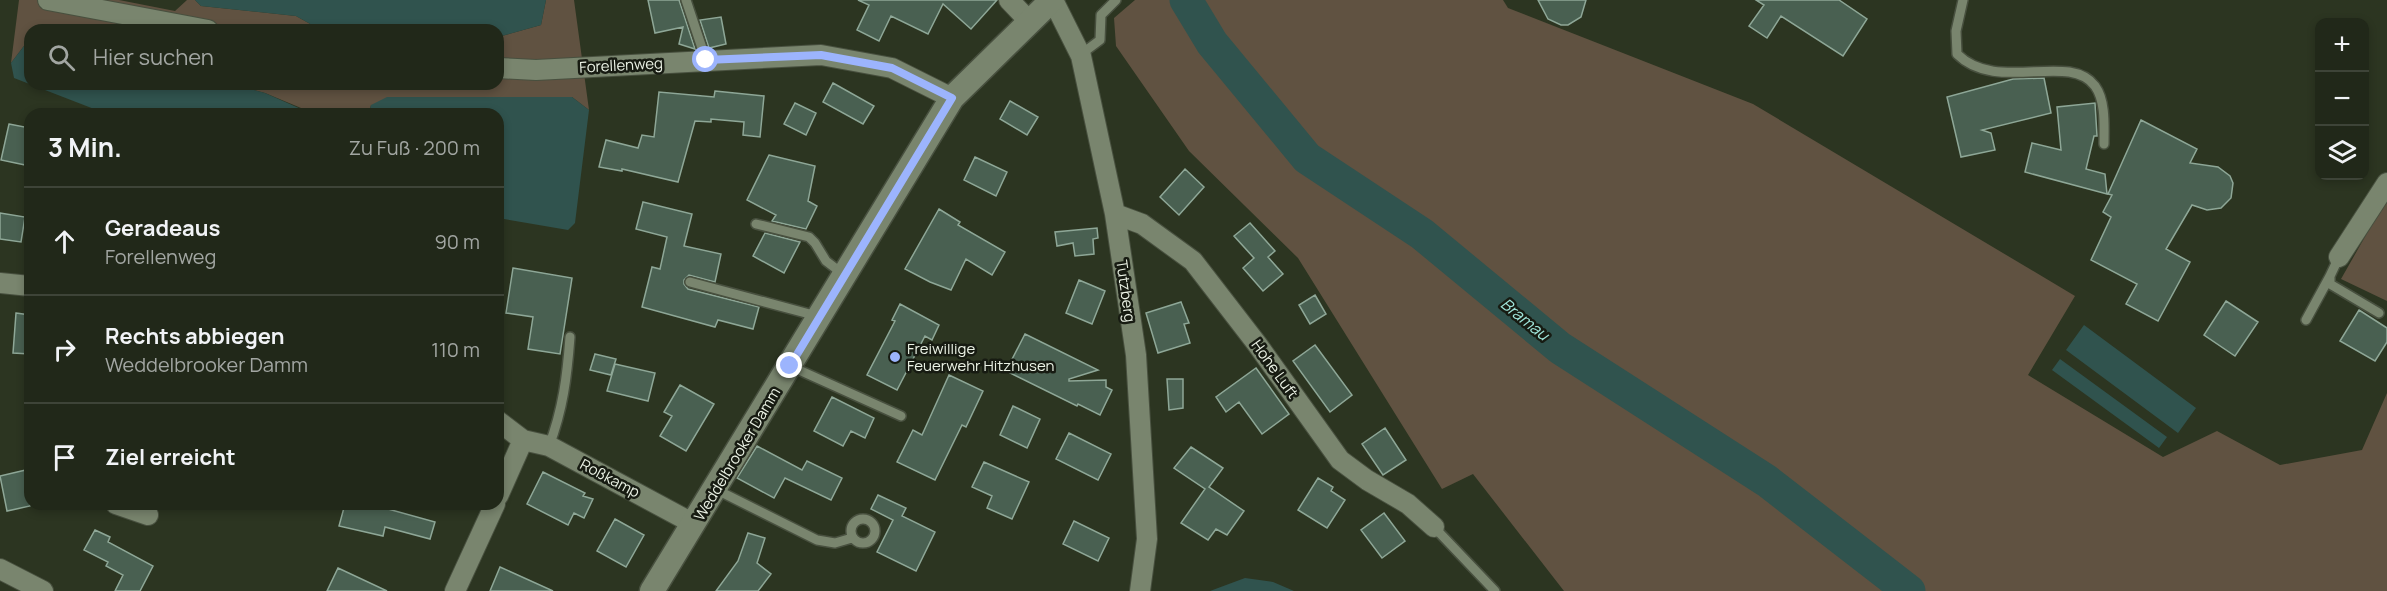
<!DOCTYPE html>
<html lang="de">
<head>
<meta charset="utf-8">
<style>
	body { margin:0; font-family:Manrope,sans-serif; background:#293022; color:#f1f3f6 }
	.controls { position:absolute; right:18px; top:18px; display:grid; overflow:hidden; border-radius:12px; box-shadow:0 3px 9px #0003 }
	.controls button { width:54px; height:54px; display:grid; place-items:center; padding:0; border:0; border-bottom:2px solid #3e4438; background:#212819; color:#f1f3f6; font:30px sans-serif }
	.stop { position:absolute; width:18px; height:18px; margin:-14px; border:4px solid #9cb4fd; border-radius:50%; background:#fff }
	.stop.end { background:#9cb4fd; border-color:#fff; box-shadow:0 2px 6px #0008 }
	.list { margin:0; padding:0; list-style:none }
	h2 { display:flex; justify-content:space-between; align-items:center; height:78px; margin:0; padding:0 24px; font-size:26px }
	h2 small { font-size:20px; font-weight:400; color:#a2a6a2 }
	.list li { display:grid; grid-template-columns:39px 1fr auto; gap:18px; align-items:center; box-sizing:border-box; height:108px; padding:0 24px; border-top:2px solid #3e4438 }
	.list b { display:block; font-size:22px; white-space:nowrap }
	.list p { margin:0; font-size:20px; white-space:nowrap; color:#a2a6a2 }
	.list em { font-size:20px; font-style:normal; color:#a2a6a2 }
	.icon { flex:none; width:33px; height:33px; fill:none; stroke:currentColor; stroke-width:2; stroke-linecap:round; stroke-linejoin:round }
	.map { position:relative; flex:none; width:2387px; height:591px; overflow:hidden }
	.search { position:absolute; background:#212819; box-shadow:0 3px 9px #0003; left:24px; top:24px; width:480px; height:66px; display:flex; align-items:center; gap:15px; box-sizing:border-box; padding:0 21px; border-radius:18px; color:#a2a6a2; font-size:22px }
	.panel { position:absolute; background:#212819; box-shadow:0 3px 9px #0003; left:24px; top:108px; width:480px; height:402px; border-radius:18px }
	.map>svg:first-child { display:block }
</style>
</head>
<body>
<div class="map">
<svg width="2387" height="591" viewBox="0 0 2387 591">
	<rect width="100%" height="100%" fill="#2c3521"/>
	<path fill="#605241" d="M19 0H119L175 11 187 0H195L201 6 296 16 321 30H30V38L11 63Z
		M546 0H574L589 110 572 97 371 105 369 114H301V108L265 93 231 84H498V37L541 25Z
		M1135 0H1503L1508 8 1753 104 2075 296 2028 375 2163 457 2217 431 2280 465 2362 450 2387 393V591H1564L1473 474 1442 489 1298 258 1189 151 1116 46 1114 18Z
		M2387 198V301L2341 279Z"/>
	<path fill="#30534e" d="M195 0H546L541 25 498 37V30H321L296 16 201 6Z
		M30 38V84H231L265 93 301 109V114H107L14 78 11 63Z
		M387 97H572L589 110 575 223 568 230 498 218V114H369L371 105Z
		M2084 325 2196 408 2178 433 2066 350Z
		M2060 359 2167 437 2159 448 2052 370Z
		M1245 578 1273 582 1294 591H1210Z"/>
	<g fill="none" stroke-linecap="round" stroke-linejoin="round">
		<path stroke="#30534e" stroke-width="33" d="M1186 0 1212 43 1307 158 1422 234 1560 348 1767 481 1909 591"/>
	</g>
	<path fill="#496051" stroke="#8ea797" stroke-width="1.5" d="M648 0H679L695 49 679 44 683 27 655 33Z
		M858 0H997L971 29 943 4 928 34 891 16 879 41 857 30 869 5Z
		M1538 0H1586L1581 17 1568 25H1561L1548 19Z
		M1756 0H1839L1867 19 1843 56 1781 16 1767 38 1749 26 1764 5Z
		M721 17 726 44 709 48 700 20Z
		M2044 78 2051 113 1982 130 1991 133 1995 150 1961 157 1947 97 2013 79Z
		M833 83 874 106 863 124 823 102Z
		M715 91 764 96 760 137 743 135 744 122 711 119V122L695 121 678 182 622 169V171L599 167 606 140 638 148 642 135 654 137 659 92 714 97Z
		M1010 101 1038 117 1027 135 1000 119Z
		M795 103 816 113 806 135 784 124Z
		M2095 103 2097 136H2094L2086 169 2105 174 2107 194 2025 172 2032 143 2061 150 2057 107Z
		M2141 120 2197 149 2190 163 2218 167 2230 176 2233 183 2231 198 2221 208 2207 210 2192 205 2166 249 2190 262 2158 321 2126 304 2137 284 2091 260 2111 217 2103 212 2112 195 2108 194Z
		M9 124 30 128V166L1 160Z
		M769 155 815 166 808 201 817 206 806 229 772 221 776 215 747 200Z
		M975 157 1007 172 996 196 964 180Z
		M1185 169 1204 187 1179 215 1160 197Z
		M643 202 692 214 684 246 721 254 715 282 689 275 684 280V284L688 289 759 307 753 329 718 320 715 327 642 307 652 267 660 269 667 237 636 229Z
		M939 209 960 222 958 225 1005 252 992 275 966 259 951 290 930 282 905 269Z
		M0 213 25 217 21 242 0 239Z
		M1250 223 1275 251 1268 257 1283 274 1263 291 1243 268 1254 258 1234 236Z
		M1097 228 1098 238 1093 239 1094 254 1075 256 1073 243 1057 246 1055 232Z
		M765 233 800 242 784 273 753 256Z
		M513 268 572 278 560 354 528 349 533 317 506 313Z
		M1079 280 1105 291 1092 324 1066 313Z
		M1315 295 1326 314 1310 324 1299 305Z
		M2226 301 2258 322 2235 356 2204 335Z
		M1181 302 1189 323 1184 324 1190 343 1158 353 1146 313Z
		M900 304 939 325 932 340 925 336 897 390 867 375 895 321 892 320Z
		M2359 310 2387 328V342L2375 361 2340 341Z
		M16 313 30 315V354L13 353Z
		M1025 334 1098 370 1069 379V381L1106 380V387L1112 390 1100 415 1078 404 1077 406 1006 371Z
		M1315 345 1352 395 1330 412 1293 361Z
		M595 354 616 359 611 375 590 370Z
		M615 364 655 373 648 401 607 391Z
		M1256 368 1289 414 1262 434 1239 402 1226 412 1216 397Z
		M949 375 983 391 966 427 962 425 935 480 897 462 913 430 922 435Z
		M1167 379H1183V408L1169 410Z
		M680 385 714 404 686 451 660 436 672 416 664 412Z
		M832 397 874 418 865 438 851 431 843 446 814 431Z
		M1013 406 1040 419 1027 448 1000 435Z
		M1385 428 1406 460 1383 475 1362 444Z
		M1069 433 1111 454 1098 480 1056 459Z
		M757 446 802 470 807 461 842 478 831 500 785 478 774 498 737 478Z
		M1191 447 1223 468 1209 487 1244 511 1227 535 1216 529 1208 540 1181 523 1205 489 1174 468Z
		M984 462 1029 482 1012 519 987 508 992 496 972 487Z
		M30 469V506L7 511 0 476Z
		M543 472 585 493 583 496 593 499 584 518 574 513 568 525 527 504Z
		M1318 478 1333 487 1331 491 1345 500 1327 528 1298 510Z
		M878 495 906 508 902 516 935 532 916 571 877 552 893 520 871 509Z
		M345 504H370L435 522 430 539 385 527 383 536 339 526Z
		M1384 513 1405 541 1382 558 1361 530Z
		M615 519 644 535 626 567 597 551Z
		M1074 521 1109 538 1098 561 1063 544Z
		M95 530 110 537 108 542 153 566 140 591H115L123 575 106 566 108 562 84 550Z
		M748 533 765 538 757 563 771 574 758 591H716L738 561Z
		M500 567 553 591H490Z
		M338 568 387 591H327Z"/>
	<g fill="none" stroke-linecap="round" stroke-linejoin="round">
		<defs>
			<path id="service" d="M686 0 706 60
				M1963 0 1956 31 1957 54C1997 94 2069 51 2095 86 2106 101 2104 127 2104 144
				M1080 55 1100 40 1101 15 1116 0
				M756 224 809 237 815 243 826 261 843 274
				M2339 257 2330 276V284L2379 313
				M690 282 817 316
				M2306 320 2330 276
				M790 366 901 416
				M549 446C563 409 567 377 570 337
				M715 489 817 540 835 543 852 538
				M851 531a12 12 0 1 1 24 0a12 12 0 1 1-24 0Z
				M1434 527 1495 591"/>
			<path id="minor" d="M48 0 208 30
				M1009 0 1029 21
				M1053 0 1081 56 1115 214 1136 355 1147 539 1140 591
				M498 68 536 70 821 55 892 68 952 98
				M1115 214 1142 224 1193 261 1257 344 1340 460 1367 480 1408 504 1434 527
				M2339 257 2387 183
				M0 283 30 286
				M498 421 523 440 549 446 694 524
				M498 496 523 440
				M116 504 148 515
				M0 569 43 591
				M455 591 495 504"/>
			<path id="tertiary" d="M652 591 952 98 1052 0"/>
		</defs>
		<use href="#service" stroke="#48503f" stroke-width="12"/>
		<use href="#minor" stroke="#48503f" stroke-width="22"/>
		<use href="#tertiary" stroke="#48503f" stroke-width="27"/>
		<use href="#service" stroke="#79856e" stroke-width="9"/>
		<use href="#minor" stroke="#79856e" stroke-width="20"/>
		<use href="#tertiary" stroke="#79856e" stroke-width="24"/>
	</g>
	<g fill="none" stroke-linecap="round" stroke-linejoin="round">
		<path stroke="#9cb4fd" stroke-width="8" d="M706 60 821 55 892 68 952 98 790 366"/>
	</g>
	<circle fill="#9cb4fd" stroke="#171b12" stroke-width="2" cx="895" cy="357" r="6"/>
	<g text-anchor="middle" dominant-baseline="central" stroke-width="5" stroke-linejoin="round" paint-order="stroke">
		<g font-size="15" fill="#ebf2e5" stroke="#171b12">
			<text transform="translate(621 65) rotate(-3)">Forellenweg</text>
			<text transform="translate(1126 291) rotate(82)">Tutzberg</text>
			<text transform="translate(1275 369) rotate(54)">Hohe Luft</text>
			<text transform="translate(737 454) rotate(-59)">Weddelbrooker Damm</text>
			<text transform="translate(610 478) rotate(28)">Roßkamp</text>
		</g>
		<g font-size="15" fill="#ebf2e5" stroke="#171b12" text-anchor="start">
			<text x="907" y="348">Freiwillige<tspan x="907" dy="17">Feuerwehr Hitzhusen</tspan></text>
		</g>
		<g font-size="16" font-style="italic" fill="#9fe5db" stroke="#171b12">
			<text transform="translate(1525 319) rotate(39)">Bramau</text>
		</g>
	</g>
</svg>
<div class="controls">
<button>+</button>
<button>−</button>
<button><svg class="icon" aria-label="layers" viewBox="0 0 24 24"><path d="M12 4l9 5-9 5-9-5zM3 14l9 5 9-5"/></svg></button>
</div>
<div class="stop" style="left:706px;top:60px"></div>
<div class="stop end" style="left:790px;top:366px"></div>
<div class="search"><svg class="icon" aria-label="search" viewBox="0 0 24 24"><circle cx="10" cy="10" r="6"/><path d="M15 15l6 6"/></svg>Hier suchen</div>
<section class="panel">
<h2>3 Min.<small>Zu Fuß · 200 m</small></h2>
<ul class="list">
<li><svg class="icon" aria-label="ahead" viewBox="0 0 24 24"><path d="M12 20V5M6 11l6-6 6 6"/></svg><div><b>Geradeaus</b><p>Forellenweg</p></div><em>90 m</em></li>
<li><svg class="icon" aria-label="right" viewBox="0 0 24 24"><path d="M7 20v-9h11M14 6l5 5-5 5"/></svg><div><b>Rechts abbiegen</b><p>Weddelbrooker Damm</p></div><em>110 m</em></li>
<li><svg class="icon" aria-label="arrive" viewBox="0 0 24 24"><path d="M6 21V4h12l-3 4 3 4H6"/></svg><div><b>Ziel erreicht</b></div></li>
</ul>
</section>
</div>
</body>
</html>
